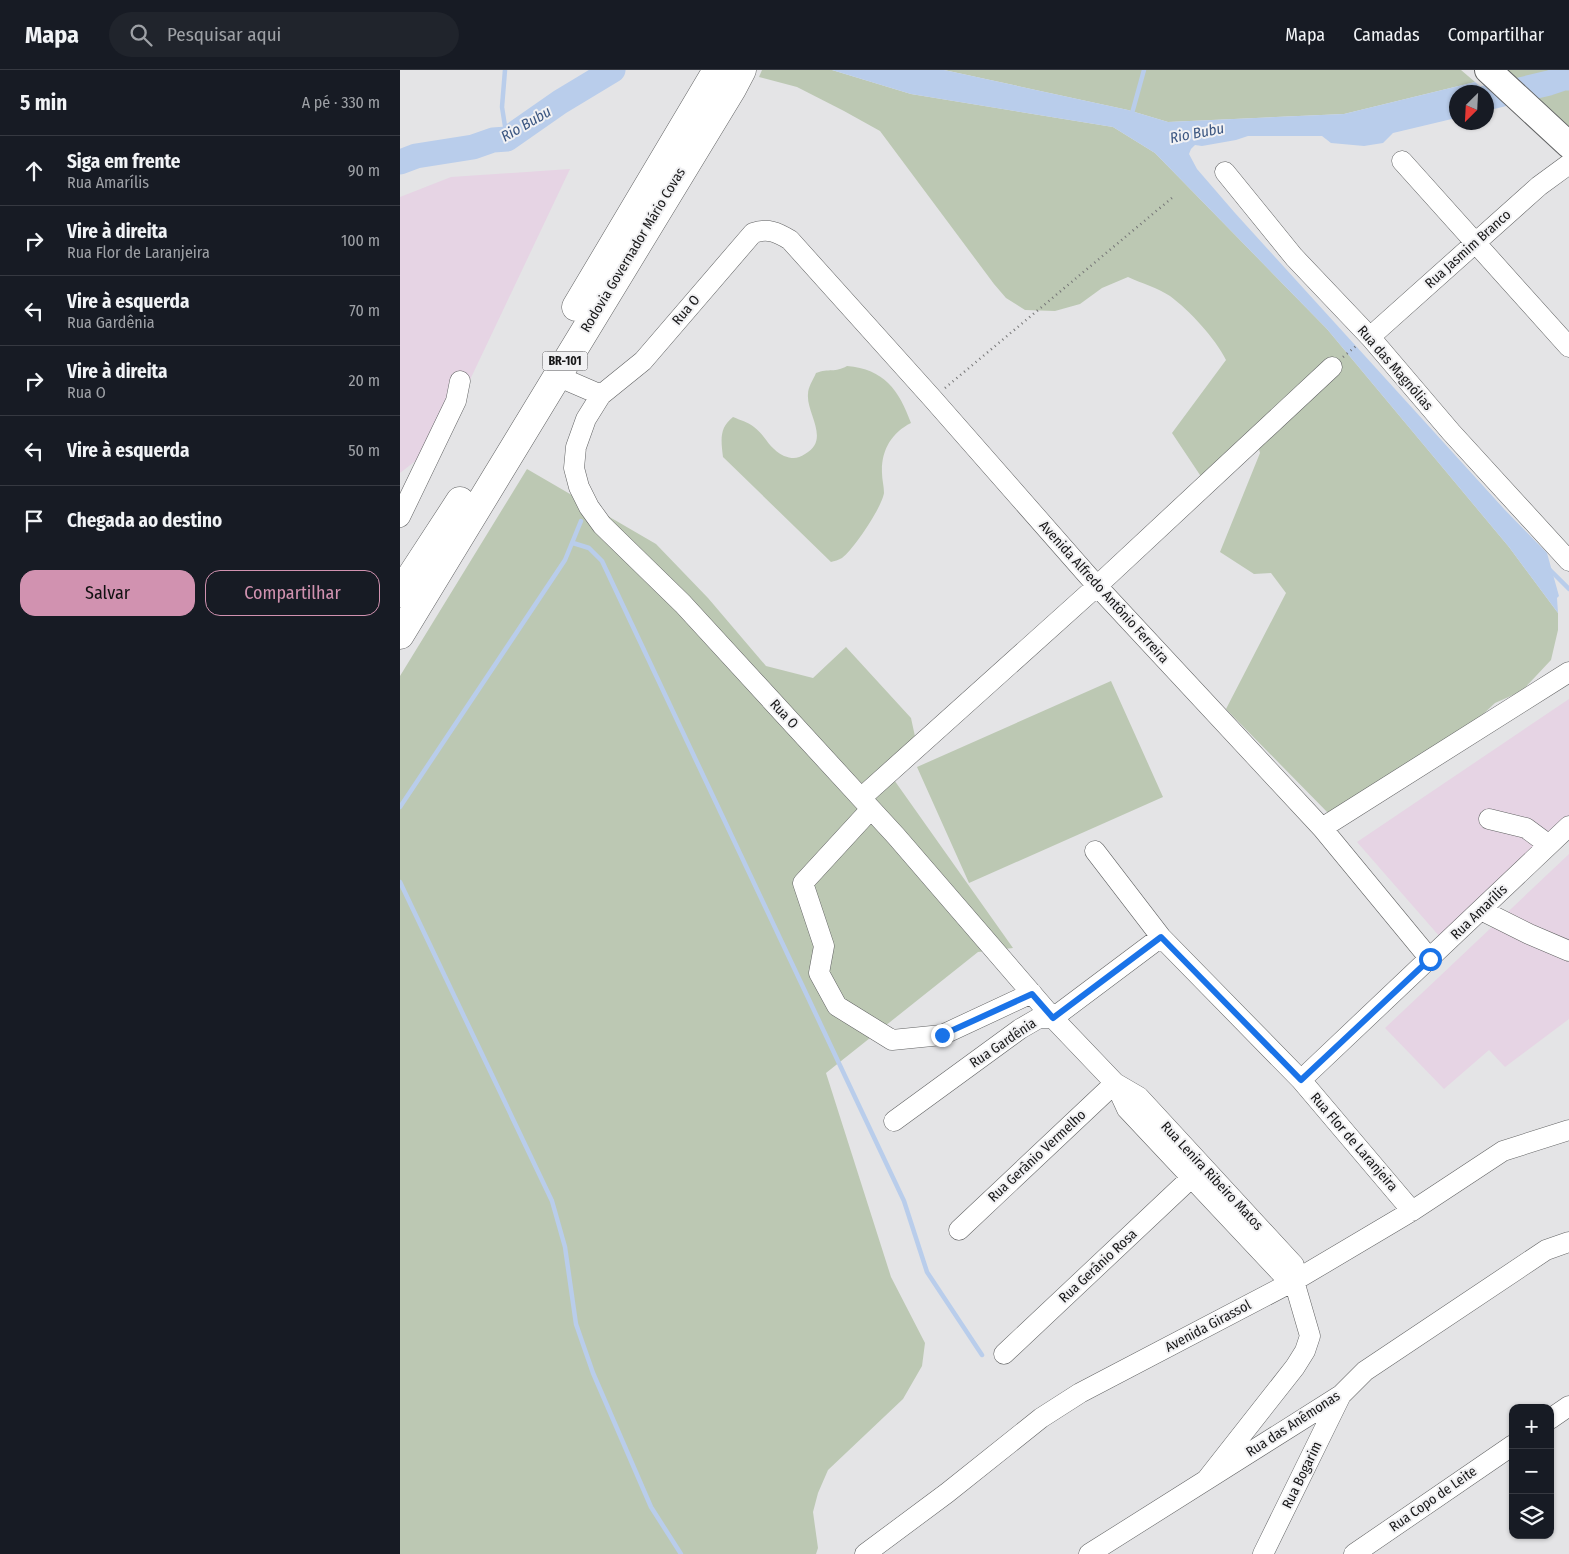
<!DOCTYPE html>
<html lang="pt">
<head>
<meta charset="utf-8">
<style>
	body { margin:0; font-family:"Fira Sans Condensed",sans-serif; background:#20242c; color:#f1f3f6 }
	.controls { position:absolute; right:15px; bottom:15px; display:grid; overflow:hidden; border-radius:10px; box-shadow:0 1px 4px #0004 }
	.controls button { width:45px; height:45px; display:grid; place-items:center; padding:0; border:0; border-bottom:1px solid #363941; background:#171b24; color:#f1f3f6; font:25px sans-serif }
	.compass { position:absolute; left:1049px; top:15px; width:45px; height:45px; border-radius:50%; background:#171b24; box-shadow:0 1px 4px #0004; rotate:204deg }
	.stop { position:absolute; width:15px; height:15px; margin:-11px; border:4px solid #1a73e8; border-radius:50%; background:#fff }
	.stop.end { background:#1a73e8; border-color:#fff; box-shadow:0 1px 5px #0008 }
	.list { margin:0; padding:0; list-style:none }
	h2 { display:flex; justify-content:space-between; align-items:center; height:65px; margin:0; padding:0 20px; font-size:21px }
	h2 small { font-size:16px; font-weight:400; color:#9ea1a6 }
	.list li { display:grid; grid-template-columns:32px 1fr auto; gap:15px; align-items:center; box-sizing:border-box; height:70px; padding:0 20px; border-top:1px solid #363941 }
	.list b { display:block; font-size:19px; white-space:nowrap }
	.list p { margin:0; font-size:16px; white-space:nowrap; color:#9ea1a6 }
	.list em { font-size:16px; font-style:normal; color:#9ea1a6 }
	.actions { display:flex; gap:10px; padding:15px 20px }
	.actions a { flex:1; padding:11px 0; border:1px solid #d192b0; border-radius:15px; text-align:center; font-size:18px; color:#d192b0 }
	.actions .main { background:#d192b0; color:#111 }
	.icon { flex:none; width:28px; height:28px; fill:none; stroke:currentColor; stroke-width:2; stroke-linecap:round; stroke-linejoin:round }
	.map { position:relative; flex:none; width:1169px; height:1484px; overflow:hidden }
	header { display:flex; align-items:center; gap:30px; box-sizing:border-box; height:70px; padding:0 25px; background:#171b24; border-bottom:1px solid #363941 }
	header strong { font-size:24px }
	nav { display:flex; gap:28px; margin-inline-start:auto; font-size:18px }
	.search { width:350px; height:45px; background:#20242c; display:flex; align-items:center; gap:12px; box-sizing:border-box; padding:0 18px; border-radius:28px; color:#9ea1a6; font-size:19px }
	main { display:flex }
	aside { flex:1; background:#171b24 }
	.map>svg:first-child { display:block }
</style>
</head>
<body>
<header>
<strong>Mapa</strong>
<div class="search"><svg class="icon" aria-label="search" viewBox="0 0 24 24"><circle cx="10" cy="10" r="6"/><path d="M15 15l6 6"/></svg>Pesquisar aqui</div>
<nav><a>Mapa</a><a>Camadas</a><a>Compartilhar</a></nav>
</header>
<main>
<aside>
<h2>5 min<small>A pé · 330 m</small></h2>
<ul class="list">
<li><svg class="icon" aria-label="ahead" viewBox="0 0 24 24"><path d="M12 20V5M6 11l6-6 6 6"/></svg><div><b>Siga em frente</b><p>Rua Amarílis</p></div><em>90 m</em></li>
<li><svg class="icon" aria-label="right" viewBox="0 0 24 24"><path d="M7 20v-9h11M14 6l5 5-5 5"/></svg><div><b>Vire à direita</b><p>Rua Flor de Laranjeira</p></div><em>100 m</em></li>
<li><svg class="icon" aria-label="left" viewBox="0 0 24 24"><path d="M17 20v-9H6M10 6l-5 5 5 5"/></svg><div><b>Vire à esquerda</b><p>Rua Gardênia</p></div><em>70 m</em></li>
<li><svg class="icon" aria-label="right" viewBox="0 0 24 24"><path d="M7 20v-9h11M14 6l5 5-5 5"/></svg><div><b>Vire à direita</b><p>Rua O</p></div><em>20 m</em></li>
<li><svg class="icon" aria-label="left" viewBox="0 0 24 24"><path d="M17 20v-9H6M10 6l-5 5 5 5"/></svg><div><b>Vire à esquerda</b></div><em>50 m</em></li>
<li><svg class="icon" aria-label="arrive" viewBox="0 0 24 24"><path d="M6 21V4h12l-3 4 3 4H6"/></svg><div><b>Chegada ao destino</b></div></li>
</ul>
<div class="actions"><a class="main">Salvar</a><a>Compartilhar</a></div>
</aside>
<div class="map">
<svg width="1169" height="1484" viewBox="0 0 1169 1484">
	<rect width="100%" height="100%" fill="#e4e4e6"/>
	<path fill="#e6d4e4" d="M170 99 41 371 0 403V127L51 107Z
		M1169 629V747L1040 867 957 772Z
		M1169 784V949L1105 997 1089 980 1044 1019 985 958Z"/>
	<path fill="#bcc8b3" d="M362 0H432L511 24 713 57 755 83 927 259 1109 477 1158 543V560L1151 590 1122 621 1095 633 1062 664 931 746 826 639 886 523 871 503 854 504 820 482 860 383 856 368 806 414 772 363 826 290C815 268 790 241 770 226 758 218 741 213 728 207L702 218 680 234 655 241 625 240 606 228 594 214 480 61 444 41 397 17 359 7Z
		M544 0H1061L1075 12 944 44 768 52 728 40Z
		M1092 0H1169V64Z
		M447 296C484 299 499 320 511 353 491 363 481 381 482 403 482 410 484 416 484 423 482 437 454 479 442 488 439 490 434 491 431 492L323 387C321 370 319 358 333 347 340 350 348 352 354 357 366 366 368 378 384 386 392 389 398 389 405 384 431 370 406 343 408 324 408 317 413 310 416 303 429 298 435 303 447 296Z
		M127 399 256 474 308 528 366 596 413 608 446 577 511 648 519 685 492 707 613 878 578 882 426 1003 491 1207 525 1273 522 1296 503 1329 428 1400 418 1423 413 1442 418 1478 416 1484H0V606Z
		M711 611 763 727 569 813 517 697Z"/>
	<path fill="#b9cdeb" d="M432 0H544L728 40 768 52 944 44 1075 12 1086 22H1056V48L993 63 983 73 964 76 931 73 922 66H848L836 70 802 76 795 75 791 79 789 84 797 99 835 143 1105 440 1147 483 1159 526 1157 528 1158 543 1109 477 927 259 755 83 713 57 511 24Z"/>
	<g fill="none" stroke-linecap="round" stroke-linejoin="round">
		<path stroke="#b9cdeb" stroke-width="4.5" d="M105 0 102 37 107 69
			M1164 8 1169 1
			M731 47 744 0
			M173 473 189 478 202 491 504 1131 527 1202 582 1285
			M1149 499 1169 519
			M0 737 165 490 181 451
			M0 812 152 1131 165 1177 176 1254 193 1303 251 1437 281 1484"/>
		<path stroke="#b9cdeb" stroke-width="25" d="M1086 28 1149 13 1164 8H1169
			M0 92 16 86 73 77 93 70 107 69 160 32 213 0"/>
		<defs>
			<path id="minor" d="M1002 91 1169 277
				M825 102 894 187 970 267 1051 362 1169 491
				M970 267 1139 116 1169 94
				M157 306 201 325 243 291 353 163C368 158 377 162 390 170L532 328 697 516 922 758 1030 889
				M201 325 186 349 176 377 174 398 179 417 189 437 202 455 283 534 461 728 496 766 653 948 715 1013 739 1027 894 1195V1211L910 1266 905 1281 895 1297 807 1409
				M0 447 56 331 60 311
				M461 728 697 516 932 297
				M471 739 403 813 424 876 419 903 437 936 492 970 542 965 632 923
				M1089 749 1126 758 1149 775
				M922 758 1169 602
				M695 781 761 867 901 1010 1012 1141
				M1081 840 1129 864 1169 881
				M901 1010 1169 756
				M715 1013 727 1039 881 1203 894 1211
				M494 1051 620 959 639 948H653L761 867
				M559 1160 715 1013
				M604 1284 791 1108
				M1150 1349 1169 1336
				M465 1484 547 1423 641 1348 680 1323 894 1211 1012 1141 1103 1081 1169 1060
				M689 1484 941 1325 965 1301 1146 1180 1169 1172
				M863 1484 941 1325
				M954 1484 1113 1375"/>
			<path id="major" d="M1088 0 1169 75"/>
			<path id="highway" d="M176 237 317 0
				M0 523 60 431
				M0 565 332 19 342 0"/>
		</defs>
		<use href="#minor" stroke="#616263" stroke-width="21"/>
		<use href="#major" stroke="#616263" stroke-width="28"/>
		<use href="#highway" stroke="#616263" stroke-width="29"/>
		<path stroke="#757576" stroke-width="2.5" stroke-dasharray="1 4" stroke-linecap="butt" d="M943 287 956 276
			M545 318 773 127"/>
		<use href="#minor" stroke="#fff" stroke-width="20"/>
		<use href="#major" stroke="#fff" stroke-width="26"/>
		<use href="#highway" stroke="#fff" stroke-width="28"/>
	</g>
	<g fill="none" stroke-linecap="round" stroke-linejoin="round">
		<path stroke="#1a73e8" stroke-width="6" d="M542 965 632 924 653 948 761 867 901 1010 1030 889"/>
	</g>
	<g text-anchor="middle" dominant-baseline="central" stroke-width="4" stroke-linejoin="round" paint-order="stroke">
		<rect fill="#f1f1f3" stroke="#58585a" stroke-width="1" x="142.5" y="281.5" width="45" height="19" rx="4"/>
		<g font-size="12" font-weight="bold" fill="#171718">
			<text x="165" y="291">BR-101</text>
		</g>
		<g font-size="14" fill="#171718" stroke="#f1f1f3">
			<text transform="translate(1068 179) rotate(-42)">Rua Jasmim Branco</text>
			<text transform="translate(233 180) rotate(-59)">Rodovia Governador Mário Covas</text>
			<text transform="translate(286 240) rotate(-50)">Rua O</text>
			<text transform="translate(995 298) rotate(49)">Rua das Magnólias</text>
			<text transform="translate(704 522) rotate(48)">Avenida Alfredo Antônio Ferreira</text>
			<text transform="translate(384 644) rotate(47)">Rua O</text>
			<text transform="translate(1079 842) rotate(-44)">Rua Amarílis</text>
			<text transform="translate(603 973) rotate(-34)">Rua Gardênia</text>
			<text transform="translate(954 1072) rotate(49)">Rua Flor de Laranjeira</text>
			<text transform="translate(637 1086) rotate(-43)">Rua Gerânio Vermelho</text>
			<text transform="translate(812 1106) rotate(47)">Rua Lenira Ribeiro Matos</text>
			<text transform="translate(698 1196) rotate(-43)">Rua Gerânio Rosa</text>
			<text transform="translate(808 1256) rotate(-28)">Avenida Girassol</text>
			<text transform="translate(893 1354) rotate(-33)">Rua das Anêmonas</text>
			<text transform="translate(902 1405) rotate(-64)">Rua Bogarim</text>
			<text transform="translate(1033 1429) rotate(-35)">Rua Copo de Leite</text>
		</g>
		<g font-size="15" font-style="italic" fill="#3b5681" stroke="#f1f1f3">
			<text transform="translate(126 54) rotate(-30)">Rio Bubu</text>
			<text transform="translate(797 63) rotate(-11)">Rio Bubu</text>
		</g>
	</g>
</svg>
<div class="controls">
<button>+</button>
<button>−</button>
<button><svg class="icon" aria-label="layers" viewBox="0 0 24 24"><path d="M12 4l9 5-9 5-9-5zM3 14l9 5 9-5"/></svg></button>
</div>
<svg class="compass" viewBox="-18 -18 36 36"><path d="M0-13l5 13h-10z" fill="#e53935"/><path d="M0 13l5-13h-10z" fill="#9ea1a6"/></svg>
<div class="stop" style="left:1030px;top:889px"></div>
<div class="stop end" style="left:542px;top:965px"></div>
</div>
</main>
</body>
</html>
